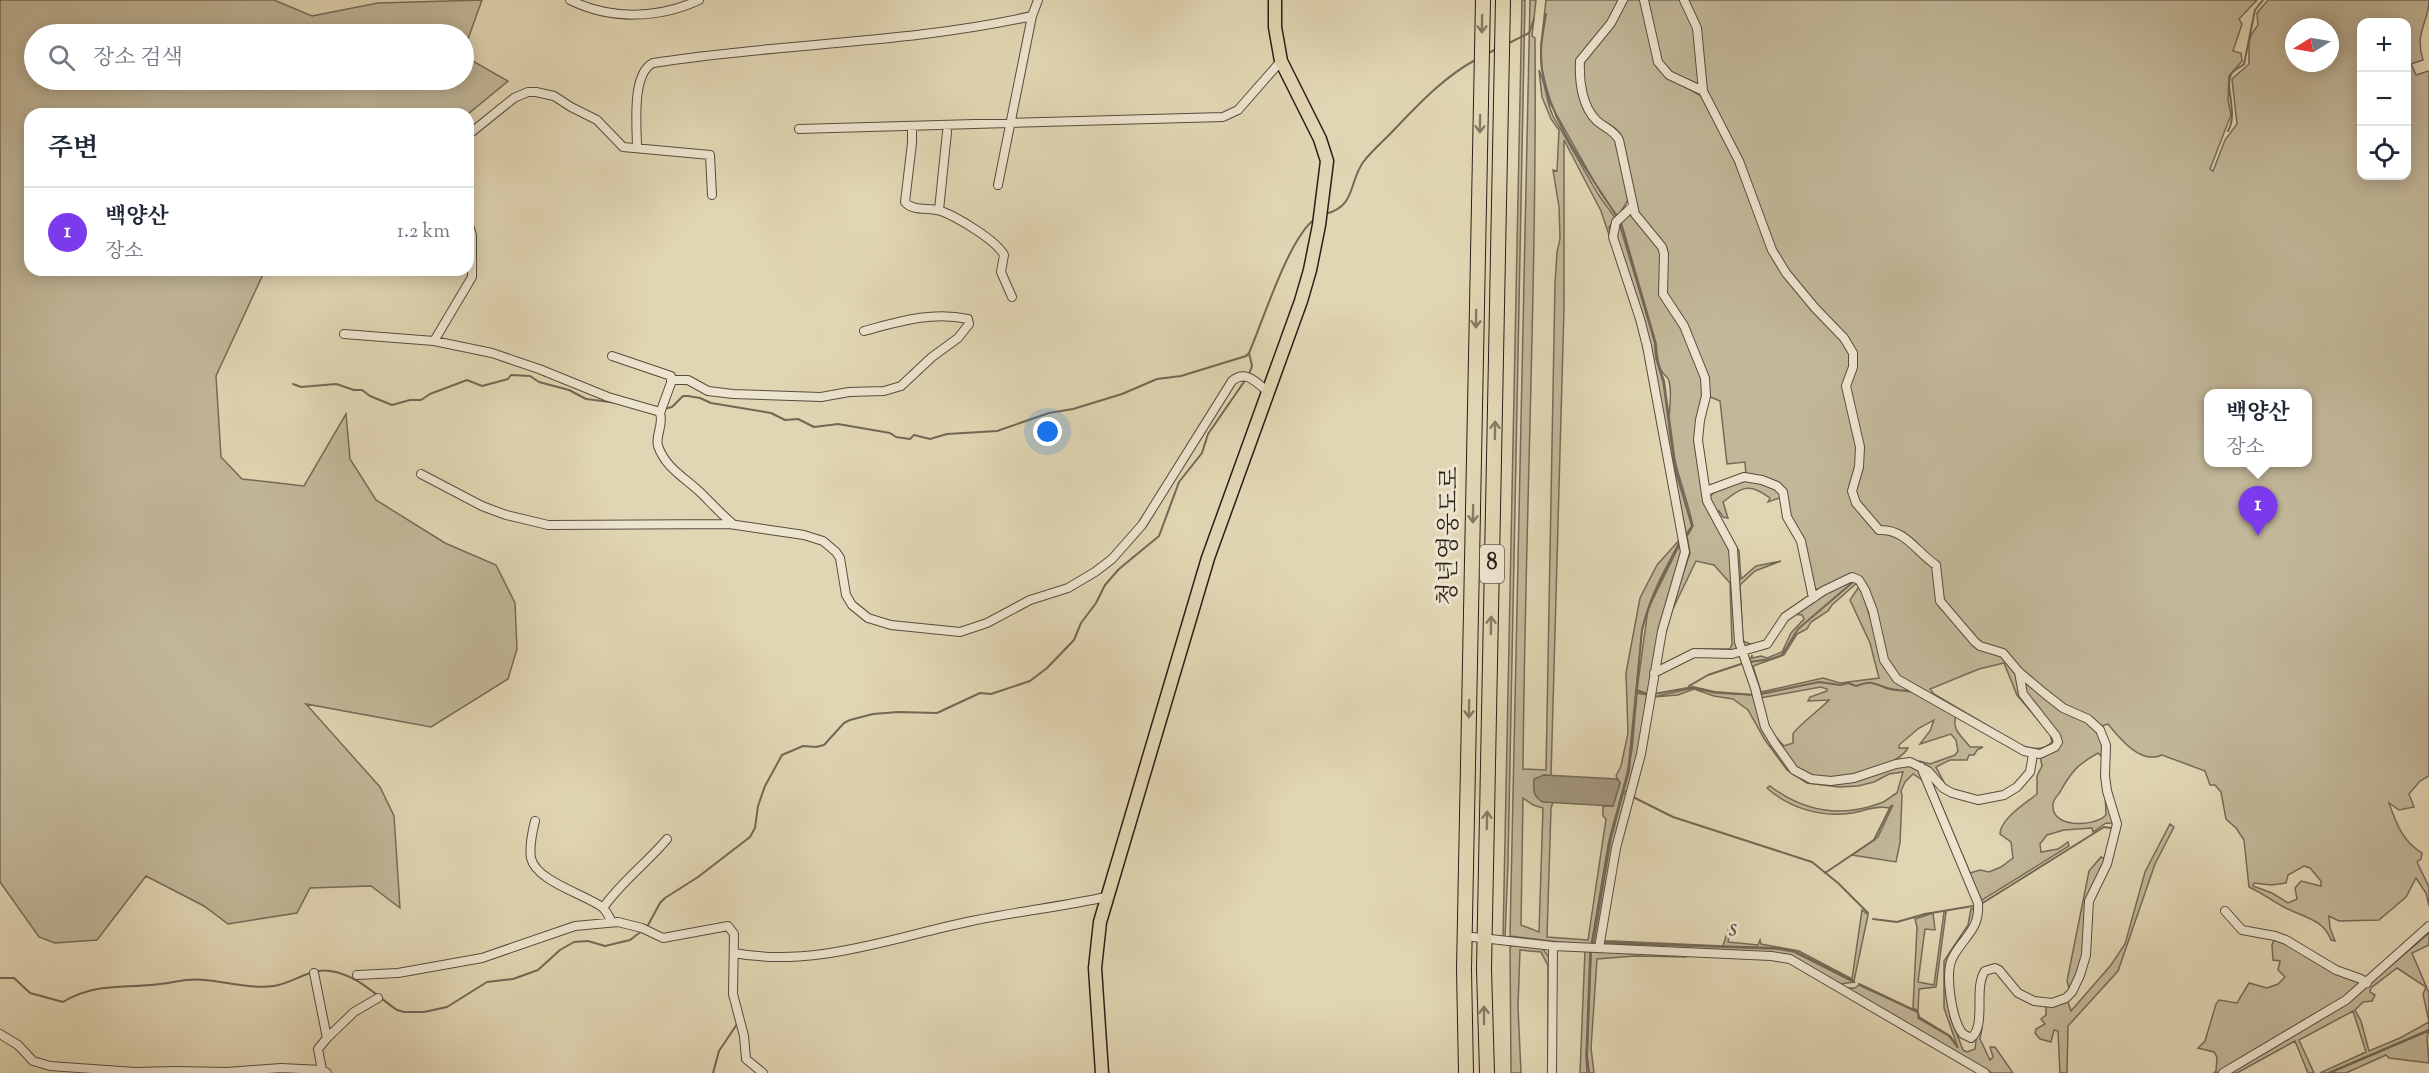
<!DOCTYPE html>
<html lang="ko">
<head>
<meta charset="utf-8">
<style>
	body { margin:0; font-family:"Sorts Mill Goudy","Noto Serif KR",serif; background:#f6f6f7; color:#1f2937 }
	.controls { position:absolute; right:18px; top:18px; display:grid; overflow:hidden; border-radius:12px; box-shadow:0 3px 15px #0003 }
	.controls button { width:54px; height:54px; display:grid; place-items:center; padding:0; border:0; border-bottom:2px solid #e0e1e3; background:#fff; color:#1f2937; font:30px sans-serif }
	.compass { position:absolute; left:2285px; top:18px; width:54px; height:54px; border-radius:50%; background:#fff; box-shadow:0 3px 15px #0003; rotate:259deg }
	.you { position:absolute; left:1048px; top:432px; width:21px; height:21px; margin:-15px; border:4px solid #fff; border-radius:50%; background:#1a73e8; box-shadow:0 0 0 9px #1a73e833 }
	.badge { display:grid; place-items:center; width:39px; height:39px; border-radius:50%; background:#7c3aed; color:#fff; font-size:20px; font-weight:700 }
	.pin { position:absolute; translate:-50% -50px; filter:drop-shadow(0 2px 3px #0008) }
	.pin::after { content:''; position:absolute; top:32px; width:21px; height:18px; background:inherit; clip-path:polygon(0 0,100% 0,50% 100%) }
	.popup { position:absolute; left:2204px; top:389px; width:108px; height:78px; box-sizing:border-box; display:grid; place-content:center; border-radius:12px; background:#fff; filter:drop-shadow(0 2px 4px #0005); font-size:20px; white-space:nowrap; color:#747a83 }
	.popup b { font-size:22px; color:#1f2937 }
	.popup::after { content:''; position:absolute; left:50%; top:100%; margin-left:-12px; border:12px solid transparent; border-top-color:#fff }
	.list { margin:0; padding:0; list-style:none }
	h2 { display:flex; justify-content:space-between; align-items:center; height:78px; margin:0; padding:0 24px; font-size:26px }
	h2 small { font-size:20px; font-weight:400; color:#747a83 }
	.list li { display:grid; grid-template-columns:39px 1fr auto; gap:18px; align-items:center; box-sizing:border-box; height:90px; padding:0 24px; border-top:2px solid #e0e1e3 }
	.list b { display:block; font-size:22px; white-space:nowrap }
	.list p { margin:0; font-size:20px; white-space:nowrap; color:#747a83 }
	.list em { font-size:20px; font-style:normal; color:#747a83 }
	.icon { flex:none; width:33px; height:33px; fill:none; stroke:currentColor; stroke-width:2; stroke-linecap:round; stroke-linejoin:round }
	.map { position:relative; flex:none; width:2429px; height:1073px; overflow:hidden }
	.search { position:absolute; background:#fff; box-shadow:0 3px 15px #0003; left:24px; top:24px; width:450px; height:66px; display:flex; align-items:center; gap:15px; box-sizing:border-box; padding:0 21px; border-radius:33px; color:#747a83; font-size:22px }
	.panel { position:absolute; background:#fff; box-shadow:0 3px 15px #0003; left:24px; top:108px; width:450px; height:168px; border-radius:18px }
	.map>svg:first-child { display:block }
</style>
</head>
<body>
<div class="map">
<svg width="2429" height="1073" viewBox="0 0 2429 1073">
	<rect width="100%" height="100%" fill="#e1d6b3"/>
	<filter id="stains"><feTurbulence type="fractalNoise" baseFrequency=".00333" numOctaves="4"/><feColorMatrix values="0 0 0 0 .2 0 0 0 0 .09 0 0 0 0 .02 0 0 0 .5 -.17"/></filter>
	<radialGradient id="worn" r=".72"><stop offset=".6" stop-color="#630" stop-opacity="0"/><stop offset="1" stop-color="#630" stop-opacity=".3"/></radialGradient>
	<path fill="#c2b799" stroke="#766a58" stroke-width="1.5" fill-rule="evenodd" d="M0 0H274L312 16 378 3 482 0 464 50V34H34V80H464V56L508 81 468 114H30V270H265L216 376 221 457 242 479 304 486 346 414 350 459 376 500 445 543 496 565 515 603 517 649 508 679 431 727 306 704 380 787 394 816 400 908 371 886 310 888 297 913 228 924 204 906 146 876 97 940 55 943 39 937 0 882Z
		M1522 0H1525L1508 863 1505 938H1503Z
		M1530 0H1536L1532 36 1535 38C1537 281 1525 525 1523 769L1546 770 1555 284 1557 252 1560 239 1559 207 1553 170 1557 171 1559 130 1551 119 1542 97 1539 70C1546 85 1546 101 1553 116L1598 194 1616 219 1609 227 1610 233 1640 323 1672 499 1639 324 1601 211 1564 140V308L1551 776 1544 775 1543 802H1553L1551 808 1547 937 1588 940 1606 819 1603 816V806H1613L1620 783 1616 776 1621 766 1628 733 1626 673 1640 598 1657 565 1682 537C1666 568 1649 596 1642 630L1628 770 1609 840 1591 946 1510 936ZM1523 798 1533 805 1543 808 1539 932 1521 925Z
		M1546 0H1622L1610 22 1579 61 1590 116 1615 136 1629 198 1618 217 1600 192 1550 103 1542 70 1541 45Z
		M1625 0H1642L1656 63 1668 77 1703 97 1737 161 1771 251 1785 273 1848 347 1851 354 1852 366 1844 386 1859 447 1858 466 1850 491 1852 499 1859 510 1879 532C1905 530 1915 553 1935 566L1939 602 1974 644C1984 651 1998 648 2008 658 2016 667 2017 682 2020 693 2027 710 2045 721 2054 737L2056 742 2049 749 2039 752 2025 749 2006 741 1988 727 1898 677 1886 660 1875 610 1867 589 1861 579 1852 575 1823 590 1815 589 1802 541 1786 507 1785 491 1771 481 1746 475 1745 462 1727 464 1720 401 1708 396 1706 378 1685 326 1665 294 1666 254 1664 246 1636 214 1634 207 1621 139C1615 130 1607 127 1599 121 1583 108 1581 81 1581 62L1612 24ZM2004 663 2017 695 2050 734 2052 742C2043 751 2034 749 2022 746L1934 694 1930 689 1979 669Z
		M1645 0H1683L1695 28 1701 86 1664 69Z
		M1686 0H2257L2239 19 2242 24 2233 51 2241 53 2242 61 2229 76 2228 100 2231 115 2210 169 2213 171 2225 140 2237 124 2232 79 2249 64V43L2251 35 2258 25 2257 13 2268 0H2429C2429 23 2414 31 2423 60L2411 64 2416 75 2428 71 2429 72V776L2420 781 2409 794 2414 807 2399 810 2389 803C2396 823 2403 842 2422 853L2421 859 2417 862 2429 887V906L2426 893 2416 878 2406 897 2379 920 2339 921 2329 916 2330 928 2335 941 2331 940C2323 918 2301 917 2282 906 2271 900 2262 893 2249 887L2244 840 2236 828 2226 819 2221 792 2215 785H2210L2205 771 2162 755C2141 765 2120 739 2108 724L2099 727 2064 707 2027 678 2010 657 1981 645 1944 605 1939 570 1913 545 1880 529 1854 498 1860 467 1847 386 1854 353 1816 307 1773 250 1704 91 1699 38ZM2362 22H2406V176H2362ZM2294 27H2330V63H2294ZM2208 394H2308V462H2208ZM2304 866 2310 868 2321 881V886L2301 881 2295 888 2297 899 2288 903 2272 893 2253 886 2254 883 2271 885 2286 883 2288 875Z
		M1629 214H1632L1661 247V284L1683 327 1705 387 1698 420 1706 501 1729 543 1738 650 1681 656 1693 649H1730L1732 644 1730 583 1714 565 1696 561 1668 619 1690 553 1687 536 1693 526C1686 493 1672 462 1669 427 1668 412 1673 396 1669 381 1668 376 1663 375 1661 370 1657 362 1657 352 1656 343L1621 222Z
		M1619 223 1655 343 1656 358 1663 382 1675 470 1692 526 1686 534 1649 344 1616 238Z
		M1744 479 1770 485 1781 493 1782 497 1768 502 1770 498C1749 482 1742 487 1723 502L1728 518 1723 517 1719 511 1716 512 1739 551 1741 579 1756 566 1781 561 1755 571 1740 585 1743 641 1755 646 1746 648 1742 645 1737 565 1709 497 1717 490Z
		M1681 542 1683 553 1658 636 1648 694 1637 690 1648 609Z
		M1849 580 1858 582 1832 605 1828 611 1811 622 1807 629 1797 634 1784 655 1753 666 1761 692 1823 678 1840 683 1879 678 1870 643 1850 600 1860 585 1886 669 1956 716C1951 730 1963 737 1970 747H1983L1977 750 1974 755H1969L1967 760H1950L1936 767 1945 784 1953 791 1919 761 1930 764 1955 755 1958 751 1956 740 1951 734 1920 744 1930 731 1934 720 1919 728 1899 745V748H1908C1894 771 1824 787 1800 772 1789 764 1775 738 1767 727V721L1772 733 1784 746 1793 743C1793 742 1793 735 1793 734 1795 728 1823 707 1829 700L1808 701 1810 697 1827 691V689L1821 687 1760 698 1749 662 1752 655V658L1761 656 1767 658 1782 652 1791 633 1804 619 1802 615 1794 614 1825 593Z
		M2023 679 2087 720 2102 737 2104 759 2098 753C2078 764 2071 772 2060 792 2058 795 2053 800 2053 804 2050 829 2095 827 2106 815L2105 791 2115 824 2106 823 2093 832 2092 828 2064 830 2047 835 2040 844 2041 852 2058 849 2068 842 2069 846 1979 902 1929 776 1970 873 1980 870 1989 872 2001 867 2013 858 2011 842 2000 834C2000 819 2026 803 2037 794V776L2042 766 2040 756 2060 743 2025 693Z
		M1693 688 1715 693 1755 695 1758 712 1795 774 1855 780 1878 774 1898 765 1916 766 1925 782 1913 774 1905 782 1901 791 1902 796 1900 843 1896 862 1852 855 1878 837 1893 805 1889 808C1877 805 1864 811 1852 813 1822 818 1789 808 1767 788L1770 786C1803 811 1841 818 1881 803 1887 801 1891 796 1897 793L1903 772 1889 774 1874 782 1858 786 1839 787 1807 783 1787 770 1765 740 1748 710 1733 699 1714 696 1694 689 1678 695 1653 697Z
		M1637 693 1648 695 1643 731 1628 793 1623 791 1632 750Z
		M1623 793 1627 795 1596 946 1593 947 1611 839Z
		M2170 824 2174 827 2155 864 2118 971 2068 1026 2067 1073H2060L2058 1031 2054 1030 2051 1042 2040 1039 2035 1033 2036 1029 2045 1024 2041 1019 2046 1015V1007L2033 1003 1995 971 1988 973 1984 979 1982 1028 1980 1039 1990 1060 1993 1057 1990 1047H1995L2013 1073H1992L1845 988H1855L1859 985 1915 1011 1918 1013V1018L1949 1036 1958 1048 1944 1008V961L1968 925 1971 909 1976 908 1973 924 1950 958 1948 1000 1950 1016 1963 1050 1967 1052 1975 1049 1984 974 1994 969 2034 1002 2067 999 2071 1011 2111 965 2125 944 2145 872Z
		M2101 857 2107 860 2094 885 2085 955 2070 992 2067 981 2089 871Z
		M1862 910 1868 915 1854 981 1794 951 1777 948 1603 942 1604 935V941H1612L1723 946 1728 930 1730 931 1728 942 1758 945 1760 940 1761 944 1799 951 1852 979Z
		M1944 912H1946L1936 987 1919 989 1918 1011 1913 1008 1917 927 1915 919 1933 913 1935 930 1925 929 1918 982 1934 985Z
		M2429 933V945L2412 953 2429 993V1030L2328 1073H2320L2366 1052 2353 1011 2299 1040 2314 1073H2308L2295 1041 2237 1073H2228L2345 1005ZM2397 968 2426 987 2423 994 2429 1022 2400 1038 2369 1051 2361 1021 2355 1010 2363 1002 2372 1001 2375 995 2370 992 2371 988Z
		M2275 938 2363 981 2342 1000 2217 1073H2214L2216 1071 2217 1057 2214 1052 2198 1048 2205 1041 2216 1004 2219 1000 2237 1003 2249 983 2267 988 2278 984 2285 977 2278 970 2280 961 2273 960 2272 945Z
		M1603 943 1776 949 1794 952 1854 982 1840 984 1797 961 1607 947Z
		M1514 945 1542 948 1549 957 1550 1073H1548V966L1541 952 1520 950 1518 1007 1521 1073H1511L1510 947Z
		M1585 950H1590L1586 1056 1587 1073H1580Z
		M1591 950 1681 954 1685 957 1635 956 1597 959 1591 1048 1594 1073H1589L1587 1056Z
		M2429 1031 2427 1037 2429 1063 2389 1058 2386 1055 2346 1073H2330Z"/>
	<path fill="#a3977e" stroke="#736755" stroke-width="1.5" d="M1544 775 1617 779 1620 783 1613 806 1543 802C1533 797 1533 789 1534 779Z"/>
	<g fill="none" stroke-linecap="round" stroke-linejoin="round">
		<path stroke="#736755" stroke-width="2" d="M1546 14C1543 32 1539 51 1542 70 1551 124 1588 171 1617 217
			M1509 43 1529 33 1534 19
			M1487 54 1498 48
			M2228 131C2239 113 2223 85 2232 73 2235 69 2241 67 2244 64L2255 10 2263 0
			M1325 214C1357 206 1348 182 1364 161 1371 152 1381 143 1390 134 1416 107 1443 77 1477 59
			M1621 224 1655 343 1656 358 1664 381 1676 470 1692 526 1688 534
			M1249 374 1252 366 1249 353
			M293 384 301 387 336 384 354 390H362L370 396 392 405 410 400H421L430 394 467 380 482 386 508 379 511 375 530 376 539 382 569 390 586 399 618 403
			M664 409 672 407 683 396H688L700 398 711 403 771 413 785 420 798 419 814 427 838 424 890 433 896 437 910 439 914 435 930 439 947 434 997 431 1049 413 1073 409 1122 394 1157 379 1181 376 1246 356 1249 353C1263 321 1289 237 1315 219
			M1750 662 1771 659 1782 655 1798 629 1853 582
			M1689 686 1708 675 1744 663
			M1637 691 1648 694
			M1654 694 1693 687 1715 692 1755 695
			M1761 694 1819 682 1840 685 1848 683 1856 686C1870 681 1871 682 1884 687 1892 691 1904 690 1913 692
			M1633 797 1673 817 1812 862 1838 883 1868 913
			M1825 873 1874 840 1891 806
			M1981 904 2104 827 2111 828
			M1873 919 1897 922 1925 914 1973 906
			M1603 943 1776 948 1794 951 1854 982
			M1592 944 1610 840 1629 771 1642 630C1650 598 1665 571 1680 542
			M0 978H14L30 993 63 1002C96 982 124 989 160 984 178 982 185 978 205 980 227 982 252 989 274 986 294 983 309 968 330 971 358 975 375 995 397 1010L404 1012H424L447 1007 487 982 513 979 538 970 560 950 574 942 588 941 605 946 630 940 647 927 660 903 665 898 698 877 750 837 755 828 758 806 765 786 782 755 803 746 816 747 824 745 844 723 850 720 873 714 898 712 937 713 980 693 991 694 1030 681 1047 668 1074 640 1081 623 1096 603 1105 585 1119 569 1159 536 1179 482 1202 453 1208 434 1246 379
			M1859 984 1918 1012 1919 1017 1950 1036 1957 1046
			M713 1073 719 1051 737 1024
			M1589 1073 1587 1056 1591 950
			M2329 1073 2429 1030"/>
		<defs>
			<path id="minor" d="M570 0C610 20 658 19 699 0
				M1623 0 1611 23 1580 61C1579 81 1582 107 1597 121 1605 128 1614 130 1619 140L1635 214 1662 247 1664 254 1663 294 1684 326 1705 378 1706 396 1700 420 1698 440 1707 501 1733 549 1739 642 1755 688 1765 727 1774 742 1794 770 1811 779 1831 781 1854 778 1896 764 1910 762 1928 771 1943 788 1952 793 1978 800 2004 795 2017 787 2030 772 2033 754
				M1644 0 1658 62 1669 75 1703 91
				M1684 0 1697 28 1703 91 1739 161 1772 250 1786 273 1815 308 1844 338 1853 353V367L1846 386 1860 447 1859 467 1852 491 1856 503 1879 530C1906 529 1916 552 1936 565L1940 601 1975 642 1980 646 2003 653 2019 672 2044 693 2063 708 2088 719 2100 730 2106 745 2105 776 2107 791 2117 824 2107 864 2089 901 2086 955 2080 975 2072 992 2066 998 2052 1003 2034 1001 2018 993 1999 970 1995 968 1985 971C1973 988 1987 1025 1971 1038L1963 1034C1952 1021 1944 972 1953 957 1964 936 1980 930 1978 903L1921 767
				M912 126V143L905 202C913 212 929 207 941 211 957 217 996 240 1004 255L1001 272 1012 297
				M799 129 1223 117 1238 110 1281 61
				M468 135 514 98 528 92H536L554 96 571 107 597 120 623 147 710 155 712 195
				M637 148C637 127 631 74 653 63 778 43 907 44 1032 16
				M998 185 1032 16 1038 0
				M939 210 947 132
				M344 334 434 341 492 353 539 369 608 397 657 411 660 413C664 425 655 435 658 446 666 469 686 478 702 494 712 504 722 515 733 524
				M434 341 472 277V235L468 222
				M612 356 671 376V383L660 413
				M672 380H688L708 391 733 394 821 397 849 392 884 391 901 386 932 357 958 338 969 324 968 319C931 311 898 322 864 331
				M421 474 482 506 506 515 548 525 729 524 804 535 823 541 836 552 840 558 846 595 852 605 868 618 891 625 960 632 987 623 1030 600 1068 588 1095 572 1112 559 1142 525 1232 381C1246 369 1257 383 1268 392
				M1706 491 1744 477 1762 480 1777 486 1783 492 1787 517 1801 541 1813 598
				M1654 673 1694 653 1732 654 1767 644 1785 617 1823 591 1852 577 1859 580 1865 590 1873 611 1884 660 1897 679 2024 751 2040 754 2055 747 2058 742 2056 736 2023 694 2019 672
				M535 821C532 833 529 846 531 858 536 881 584 894 602 907 606 910 609 917 612 922
				M603 908C621 882 647 863 667 839
				M2225 911 2242 930 2275 936 2286 940 2336 970 2361 979 2367 983
				M1464 936 1553 946 1771 956 1790 959 1985 1073
				M1599 948 1616 848 1641 754 1662 631 1685 552 1647 346 1640 319 1613 237 1616 222 1632 207
				M734 953C813 968 891 938 967 922 1013 912 1060 907 1106 897
				M314 973 327 1038 318 1049 322 1070
				M357 975 398 973 482 958 575 926 618 922 642 928 663 938 728 926 734 934 733 994 744 1036 746 1059 763 1073
				M0 1034 18 1045 33 1061 50 1066 135 1072 175 1071 227 1072 281 1068 322 1070 327 1073
				M327 1038 354 1012 378 998
				M1552 1073 1553 946
				M2223 1073 2346 1000 2429 926"/>
			<path id="primary" d="M1102 1073 1095 968 1100 922 1208 558 1301 301 1310 270 1319 225 1327 161 1320 139 1281 61 1275 27V0"/>
			<path id="motorway" d="M1466 1073 1464 969 1483 0
				M1487 1073 1484 969 1503 0"/>
		</defs>
		<use href="#minor" stroke="#584c3f" stroke-width="10"/>
		<use href="#primary" stroke="#2a1e18" stroke-width="15"/>
		<use href="#motorway" stroke="#2a1e18" stroke-width="16"/>
		<use href="#minor" stroke="#ece4ce" stroke-width="8"/>
		<use href="#primary" stroke="#e1d6b3" stroke-width="12"/>
		<use href="#motorway" stroke="#e1d6b3" stroke-width="14"/>
	</g>
	<defs><path id="oneway-shaft" d="M-6 0H5M1.5-3L5.5 0L1.5 3" fill="none" stroke-width="1.6" stroke-linecap="round" stroke-linejoin="round" transform="scale(1.5)"/></defs>
	<g stroke="#867a66">
		<use href="#oneway-shaft" transform="translate(1482 24) rotate(91)"/>
		<use href="#oneway-shaft" transform="translate(1480 124) rotate(91)"/>
		<use href="#oneway-shaft" transform="translate(1476 319) rotate(91)"/>
		<use href="#oneway-shaft" transform="translate(1495 430) rotate(-89)"/>
		<use href="#oneway-shaft" transform="translate(1473 514) rotate(91)"/>
		<use href="#oneway-shaft" transform="translate(1491 625) rotate(-89)"/>
		<use href="#oneway-shaft" transform="translate(1469 709) rotate(91)"/>
		<use href="#oneway-shaft" transform="translate(1487 820) rotate(-89)"/>
		<use href="#oneway-shaft" transform="translate(1484 1015) rotate(-90)"/>
	</g>
	<g text-anchor="middle" dominant-baseline="central" stroke-width="6" stroke-linejoin="round" paint-order="stroke">
		<rect fill="#ece4ce" stroke="#64594f" stroke-width="1.5" x="1480" y="545" width="24" height="38" rx="4.5"/>
		<g font-size="22" font-weight="bold" fill="#2a1e18">
			<text x="1492" y="564">8</text>
		</g>
		<g font-size="24" fill="#2a1e18" stroke="#ece4ce">
			<text transform="translate(1450 536) rotate(-89)">청년영웅도로</text>
		</g>
		<g font-size="26" font-style="italic" fill="#54483c" stroke="#ece4ce">
			<text transform="translate(1733 929) rotate(2)">s</text>
		</g>
	</g>
	<rect width="100%" height="100%" filter="url(#stains)"/>
	<rect width="100%" height="100%" fill="url(#worn)"/>
</svg>
<div class="controls">
<button>+</button>
<button>−</button>
<button><svg class="icon" aria-label="locate" viewBox="0 0 24 24"><circle cx="12" cy="12" r="6"/><path d="M12 2v4M12 18v4M2 12h4M18 12h4"/></svg></button>
</div>
<svg class="compass" viewBox="-18 -18 36 36"><path d="M0-13l5 13h-10z" fill="#e53935"/><path d="M0 13l5-13h-10z" fill="#747a83"/></svg>
<div class="you"></div>
<div class="pin badge" style="left:2258px;top:536px">1</div>
<div class="popup"><b>백양산</b>장소</div>
<div class="search"><svg class="icon" aria-label="search" viewBox="0 0 24 24"><circle cx="10" cy="10" r="6"/><path d="M15 15l6 6"/></svg>장소 검색</div>
<section class="panel">
<h2>주변<small></small></h2>
<ul class="list">
<li><span class="badge">1</span><div><b>백양산</b><p>장소</p></div><em>1.2 km</em></li>
</ul>
</section>
</div>
</body>
</html>
